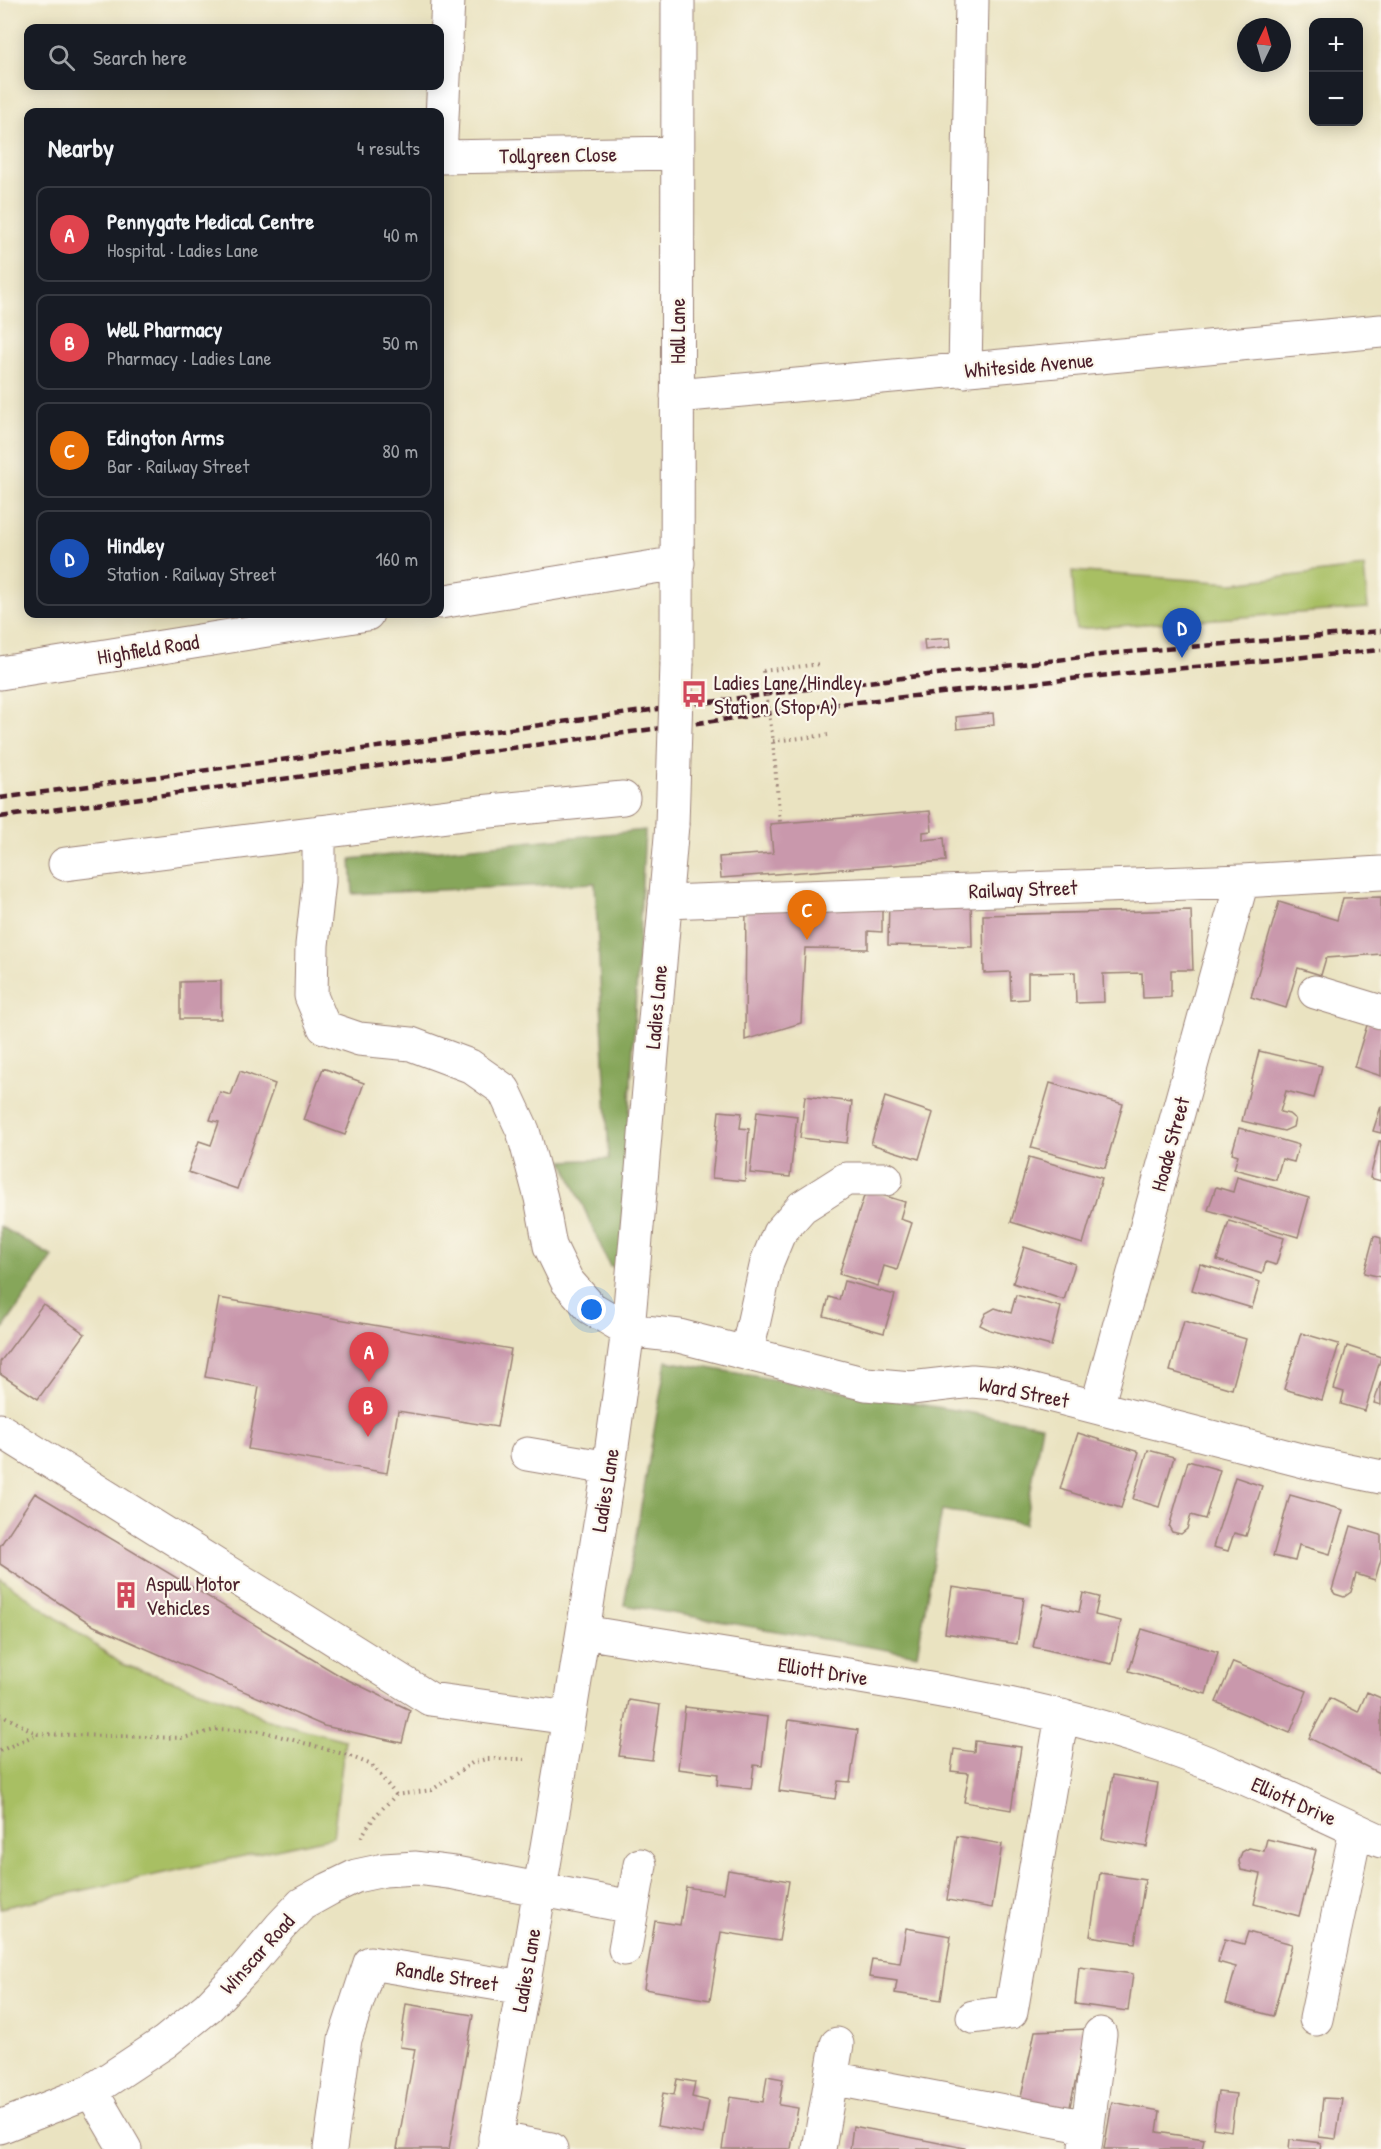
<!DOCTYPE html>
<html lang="en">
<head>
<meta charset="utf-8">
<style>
	body { margin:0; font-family:"Patrick Hand",sans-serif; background:#20242c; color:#f1f3f6 }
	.controls { position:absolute; right:18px; top:18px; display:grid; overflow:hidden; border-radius:12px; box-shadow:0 3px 15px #0003 }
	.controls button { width:54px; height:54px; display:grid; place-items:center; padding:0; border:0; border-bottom:2px solid #363941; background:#171b24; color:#f1f3f6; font:30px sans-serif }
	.compass { position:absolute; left:1237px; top:18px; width:54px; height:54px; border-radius:50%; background:#171b24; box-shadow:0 3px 15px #0003; rotate:5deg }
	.you { position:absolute; left:592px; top:1310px; width:21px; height:21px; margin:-15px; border:4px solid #fff; border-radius:50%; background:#1a73e8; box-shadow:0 0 0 9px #1a73e833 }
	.badge { display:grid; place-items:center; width:39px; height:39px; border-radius:50%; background:#7c3aed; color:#fff; font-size:20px; font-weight:700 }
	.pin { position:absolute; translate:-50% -50px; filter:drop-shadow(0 2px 3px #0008) }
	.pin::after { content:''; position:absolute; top:32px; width:21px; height:18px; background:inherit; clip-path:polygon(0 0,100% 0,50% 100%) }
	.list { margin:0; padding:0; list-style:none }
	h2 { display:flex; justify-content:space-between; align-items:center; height:78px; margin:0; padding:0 24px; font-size:26px }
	h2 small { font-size:20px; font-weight:400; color:#9ea1a6 }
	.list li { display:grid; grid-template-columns:39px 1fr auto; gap:18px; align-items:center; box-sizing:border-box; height:96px; margin:0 12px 12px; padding:0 12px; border:2px solid #363941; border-radius:12px }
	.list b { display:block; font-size:22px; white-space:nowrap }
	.list p { margin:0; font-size:20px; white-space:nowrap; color:#9ea1a6 }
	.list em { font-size:20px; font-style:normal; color:#9ea1a6 }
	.icon { flex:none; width:33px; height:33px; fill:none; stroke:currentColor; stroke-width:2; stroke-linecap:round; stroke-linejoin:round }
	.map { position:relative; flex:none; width:1381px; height:2149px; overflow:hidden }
	.search { position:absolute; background:#171b24; box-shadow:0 3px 15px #0003; left:24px; top:24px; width:420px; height:66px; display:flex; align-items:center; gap:15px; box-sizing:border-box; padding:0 21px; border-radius:12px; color:#9ea1a6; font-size:22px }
	.panel { position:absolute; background:#171b24; box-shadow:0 3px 15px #0003; left:24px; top:108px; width:420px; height:510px; border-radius:12px }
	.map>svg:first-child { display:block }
</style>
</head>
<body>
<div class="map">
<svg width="1381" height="2149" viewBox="0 0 1381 2149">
	<rect width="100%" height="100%" fill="#fbf7ec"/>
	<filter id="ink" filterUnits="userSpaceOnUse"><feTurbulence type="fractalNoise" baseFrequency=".0167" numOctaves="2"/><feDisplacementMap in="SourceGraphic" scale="12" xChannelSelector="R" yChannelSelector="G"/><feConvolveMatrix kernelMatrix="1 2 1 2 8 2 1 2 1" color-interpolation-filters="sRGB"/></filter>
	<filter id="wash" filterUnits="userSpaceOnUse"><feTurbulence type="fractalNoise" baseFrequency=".008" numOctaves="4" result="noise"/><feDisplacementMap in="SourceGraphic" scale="24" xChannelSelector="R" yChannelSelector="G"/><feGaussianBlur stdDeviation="1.35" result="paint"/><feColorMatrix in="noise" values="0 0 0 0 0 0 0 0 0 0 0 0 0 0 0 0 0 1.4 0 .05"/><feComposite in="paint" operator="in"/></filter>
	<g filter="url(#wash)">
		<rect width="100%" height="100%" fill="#eae3c1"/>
		<path fill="#a8bf64" stroke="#796f48" stroke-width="1.5" d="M1364 567 1368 608 1076 629 1072 571 1233 583Z
			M0 1578 122 1664 239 1703 264 1719 345 1740 333 1837 0 1908Z"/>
		<path fill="#86a65a" stroke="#686242" stroke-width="1.5" d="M645 830 621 1265 610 1267 563 1161 609 1159 595 883 353 894 351 859Z
			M0 1226 53 1257 0 1333Z
			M666 1361 1042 1425 1025 1524 942 1510 917 1655 624 1605Z"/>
		<g id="blocks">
			<path fill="#c998ac" d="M950 638 951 647 925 650 924 640Z
				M993 713 994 725 957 729 956 717Z
				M930 811 932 831 923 832V840L944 838 946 861 721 878 719 857 773 853 770 824Z
				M1381 897V954L1326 958 1321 975 1298 968 1286 1008 1251 997 1279 902 1337 920 1343 898Z
				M746 899 882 901V932L868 931V949L805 948 801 1023 745 1040Z
				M889 899 971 900 972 947 888 945Z
				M1191 910 1193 970H1171V997L1143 998 1142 973 1103 974 1104 1002 1076 1003 1075 972 1028 973V999L1011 1000 1010 972 984 973 983 915Z
				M221 981V1019H180V982Z
				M1368 1022 1381 1026V1076L1354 1067Z
				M1259 1051 1322 1066 1314 1098 1286 1091 1280 1112 1289 1114 1295 1119 1293 1127 1284 1131 1242 1121Z
				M323 1068 364 1083 345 1135 304 1120Z
				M240 1071 275 1084 237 1189 188 1172 199 1141 211 1145 219 1122 210 1120 220 1092 231 1095Z
				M1050 1083 1123 1104 1105 1168 1031 1148Z
				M805 1096 852 1102 847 1143 800 1138Z
				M885 1097 933 1113 919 1159 871 1144Z
				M1381 1106V1133L1373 1131Z
				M719 1111 742 1113 740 1128 749 1129 745 1181 712 1178Z
				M757 1111 797 1116 790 1177 750 1173Z
				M1239 1128 1299 1145 1294 1162 1282 1159 1276 1180 1234 1169 1238 1155 1232 1153Z
				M1379 1141H1381V1181L1370 1178Z
				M1029 1157 1102 1178 1083 1244 1011 1222Z
				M1237 1177 1309 1198 1298 1237 1208 1210 1216 1187 1233 1192Z
				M866 1190 905 1202 900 1219 912 1223 897 1270 884 1266 878 1286 839 1274Z
				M1229 1221 1284 1238 1276 1265 1266 1262 1262 1274 1217 1260Z
				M1374 1236 1381 1238V1277L1364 1273Z
				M1024 1247 1075 1264 1064 1300 1013 1283Z
				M1200 1264 1260 1282 1252 1308 1192 1290Z
				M844 1281 895 1295 884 1333 824 1316 829 1297 839 1300Z
				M1016 1295 1061 1307 1051 1346 990 1330 980 1325 986 1313 995 1308 1011 1313Z
				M219 1298 511 1349 497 1427 398 1411 387 1473 248 1449 259 1387 205 1377Z
				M43 1304 85 1334 38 1399 0 1374V1362Z
				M1184 1321 1246 1339 1232 1389 1170 1371Z
				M1301 1333 1339 1344 1322 1400 1284 1389Z
				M1347 1346 1381 1357 1365 1411 1341 1404 1344 1392 1334 1389Z
				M1381 1381V1405L1374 1403Z
				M1078 1433 1139 1452 1121 1508 1060 1489Z
				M1148 1450 1174 1457 1159 1507 1133 1499Z
				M1188 1461 1220 1470 1205 1519 1191 1515 1187 1529 1181 1534 1172 1532 1169 1527Z
				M1235 1477 1262 1486 1246 1536 1234 1533 1228 1551 1213 1547Z
				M35 1493 342 1677 410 1710 402 1743 324 1726 94 1626 0 1564V1546Z
				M1290 1495 1343 1510 1330 1554 1299 1545 1295 1561 1273 1556Z
				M1351 1526 1381 1535V1559L1375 1580 1356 1574 1351 1592 1344 1597 1335 1594 1332 1590Z
				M952 1587 1024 1598 1017 1644 945 1633Z
				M1083 1593 1099 1597 1095 1615 1121 1621 1112 1664 1033 1647 1043 1604 1079 1612Z
				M1142 1629 1218 1652 1206 1694 1129 1671Z
				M1233 1662 1307 1691 1290 1733 1216 1702Z
				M1367 1692 1381 1698V1774L1309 1738 1330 1698 1358 1712Z
				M629 1700 660 1705 652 1760 619 1756Z
				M685 1707 768 1717 762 1766 754 1765 751 1789 717 1785 718 1774 678 1769Z
				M789 1720 858 1730 850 1782 838 1781 835 1799 779 1791Z
				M975 1741 1021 1747 1011 1810 964 1802 969 1773 951 1771 954 1749 974 1752Z
				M1113 1775 1158 1783 1147 1847 1102 1839Z
				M957 1836 1002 1844 992 1908 947 1900Z
				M1267 1839 1316 1850 1299 1916 1254 1904 1261 1874 1241 1870 1239 1861 1242 1852 1249 1848 1264 1851Z
				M728 1870 789 1881 779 1941 721 1932 710 2000 644 1989 655 1921 680 1925 686 1887 724 1893Z
				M1100 1873 1145 1880 1135 1943 1090 1936Z
				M906 1928 951 1936 941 2000 895 1993 897 1981 869 1977 872 1959 900 1963Z
				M1248 1932 1292 1944 1273 2016 1226 2003 1236 1967 1218 1962 1225 1939 1244 1944Z
				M1079 1967 1133 1974 1128 2011 1075 2004Z
				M406 2004 473 2015 449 2149H397L415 2049 400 2047Z
				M1087 2029 1069 2111 1020 2102 1035 2031Z
				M767 2076 783 2079 779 2105 798 2108 791 2149H722L730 2097 763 2102Z
				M677 2079 695 2082 692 2097 709 2101 703 2134 657 2126 663 2093 674 2095Z
				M1218 2092 1236 2094 1231 2131 1213 2128Z
				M1323 2098 1342 2099 1336 2139 1319 2137Z
				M1112 2102 1160 2111 1157 2132 1204 2139 1202 2149H1104Z
				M853 2126 965 2148V2149H850Z
				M1290 2139 1321 2143 1320 2149H1289Z"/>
		</g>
	</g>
	<g filter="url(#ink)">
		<use href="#blocks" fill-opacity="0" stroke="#9a8176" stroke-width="1.5"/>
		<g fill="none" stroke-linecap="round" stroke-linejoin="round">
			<defs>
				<path id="minor" d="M440 156 448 0
					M440 157 677 153
					M965 371 972 0
					M677 396 1381 331
					M440 602 678 563
					M677 663 678 0
					M0 673 367 614
					M319 832V881L312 945 311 996 324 1027 359 1039 411 1044 470 1066 504 1090 523 1131 541 1198 550 1246 567 1281 591 1308 628 1330 679 1336 866 1384 911 1388 972 1381 1006 1384 1304 1461 1381 1477
					M65 864 480 812 623 798
					M665 902 1242 881 1381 873
					M1315 992 1381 1012
					M747 1352 767 1262 779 1233 802 1207 846 1179H886
					M1097 1407 1242 881
					M0 1430 430 1699 569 1718
					M527 1454 609 1468
					M583 1632C669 1646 756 1660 842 1674 945 1691 1048 1708 1148 1741 1228 1767 1304 1806 1381 1841
					M625 1949 640 1865
					M973 2017 1011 2012 1062 1716
					M1316 2019 1356 1830
					M831 2078 1088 2127
					M91 2091 125 2149
					M0 2127 91 2091 165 2042 208 2007 243 1971 281 1926 302 1904 329 1889 356 1876 384 1870 416 1868 455 1873 632 1907
					M495 2138 551 2149
					M1085 2147 1100 2034
					M330 2149 345 2039 370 1963 523 1988
					M494 2149 523 1988 569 1718 609 1468 628 1330 672 825
					M819 2149 837 2044"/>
			</defs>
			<use href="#minor" stroke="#9a8176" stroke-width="35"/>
			<path stroke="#9a8176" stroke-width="4" stroke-dasharray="1.5 4.5" stroke-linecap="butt" d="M763 671 820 664
				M773 741 828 735
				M0 1714 38 1734 183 1738 219 1729 261 1731 347 1755 372 1765 396 1795
				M0 1751 37 1734
				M361 1837 375 1816 396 1795 432 1790 472 1763 486 1759H525"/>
			<use href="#minor" stroke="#fff" stroke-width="33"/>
			<path stroke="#4a1f2b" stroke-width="4.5" stroke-dasharray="9 4.5" stroke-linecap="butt" d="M0 798 799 690 1117 653 1381 631
				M0 817 839 704 1118 674 1381 650"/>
			<defs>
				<path id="minor-bridge" d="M672 825 677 663"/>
			</defs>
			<use href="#minor-bridge" stroke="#9a8176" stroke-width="35" stroke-linecap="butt"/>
			<path stroke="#9a8176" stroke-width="4" stroke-dasharray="1.5 4.5" stroke-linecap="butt" d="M763 671 773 741 780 823"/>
			<use href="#minor-bridge" stroke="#fff" stroke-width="33"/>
		</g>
	</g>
	<defs>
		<symbol id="bus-bare" viewBox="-9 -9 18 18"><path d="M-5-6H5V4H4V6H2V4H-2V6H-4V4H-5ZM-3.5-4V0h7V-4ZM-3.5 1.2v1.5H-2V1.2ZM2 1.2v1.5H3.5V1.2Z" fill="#d1495b" stroke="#fbf7ec" stroke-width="2.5" paint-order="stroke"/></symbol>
		<symbol id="building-bare" viewBox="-9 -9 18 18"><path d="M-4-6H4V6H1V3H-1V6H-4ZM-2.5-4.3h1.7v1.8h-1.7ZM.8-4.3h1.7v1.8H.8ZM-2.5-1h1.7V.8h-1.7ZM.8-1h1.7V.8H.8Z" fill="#d1495b" stroke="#fbf7ec" stroke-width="2.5" paint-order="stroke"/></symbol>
	</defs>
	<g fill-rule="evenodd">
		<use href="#bus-bare" x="675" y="675" width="38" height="38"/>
		<use href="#building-bare" x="107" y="1576" width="38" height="38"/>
	</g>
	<g text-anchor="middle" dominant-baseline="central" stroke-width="4.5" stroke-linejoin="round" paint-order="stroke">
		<g font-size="21" fill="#4a1f2b" stroke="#fbf7ec">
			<text transform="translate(558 155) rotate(-1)">Tollgreen Close</text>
			<text transform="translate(677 331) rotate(-90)">Hall Lane</text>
			<text transform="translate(1029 365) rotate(-5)">Whiteside Avenue</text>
			<text transform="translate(148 649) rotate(-9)">Highfield Road</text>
			<text transform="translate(1023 889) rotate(-2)">Railway Street</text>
			<text transform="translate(656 1007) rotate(-85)">Ladies Lane</text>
			<text transform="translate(1170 1144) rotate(-75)">Hoade Street</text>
			<text transform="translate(1024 1392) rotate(11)">Ward Street</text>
			<text transform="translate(605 1490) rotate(-81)">Ladies Lane</text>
			<text transform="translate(823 1671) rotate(9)">Elliott Drive</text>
			<text transform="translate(1294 1801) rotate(24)">Elliott Drive</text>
			<text transform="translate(257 1954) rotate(-48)">Winscar Road</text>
			<text transform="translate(526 1970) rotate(-80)">Ladies Lane</text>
			<text transform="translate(447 1976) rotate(9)">Randle Street</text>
		</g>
		<g font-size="21" fill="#4a1f2b" stroke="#fbf7ec" text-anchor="start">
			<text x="714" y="682">Ladies Lane/Hindley<tspan x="714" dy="24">Station (Stop A)</tspan></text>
			<text x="146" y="1583">Aspull Motor<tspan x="146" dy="24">Vehicles</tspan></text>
		</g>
	</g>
</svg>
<div class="controls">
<button>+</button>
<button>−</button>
</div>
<svg class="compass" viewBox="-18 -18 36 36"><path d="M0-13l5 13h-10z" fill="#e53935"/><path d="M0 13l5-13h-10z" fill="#9ea1a6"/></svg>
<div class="you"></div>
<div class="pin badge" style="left:369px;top:1382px;background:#e0444e">A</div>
<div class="pin badge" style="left:368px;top:1437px;background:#e0444e">B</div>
<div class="pin badge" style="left:807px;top:940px;background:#e8710a">C</div>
<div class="pin badge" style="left:1182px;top:658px;background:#1a4fb4">D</div>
<div class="search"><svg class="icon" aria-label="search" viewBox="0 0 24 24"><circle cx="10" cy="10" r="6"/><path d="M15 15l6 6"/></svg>Search here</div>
<section class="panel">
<h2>Nearby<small>4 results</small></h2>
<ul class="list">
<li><span class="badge" style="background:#e0444e">A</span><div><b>Pennygate Medical Centre</b><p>Hospital · Ladies Lane</p></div><em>40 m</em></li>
<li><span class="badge" style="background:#e0444e">B</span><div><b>Well Pharmacy</b><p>Pharmacy · Ladies Lane</p></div><em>50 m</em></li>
<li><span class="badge" style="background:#e8710a">C</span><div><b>Edington Arms</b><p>Bar · Railway Street</p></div><em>80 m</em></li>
<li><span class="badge" style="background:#1a4fb4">D</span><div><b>Hindley</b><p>Station · Railway Street</p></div><em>160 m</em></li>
</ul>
</section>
</div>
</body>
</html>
